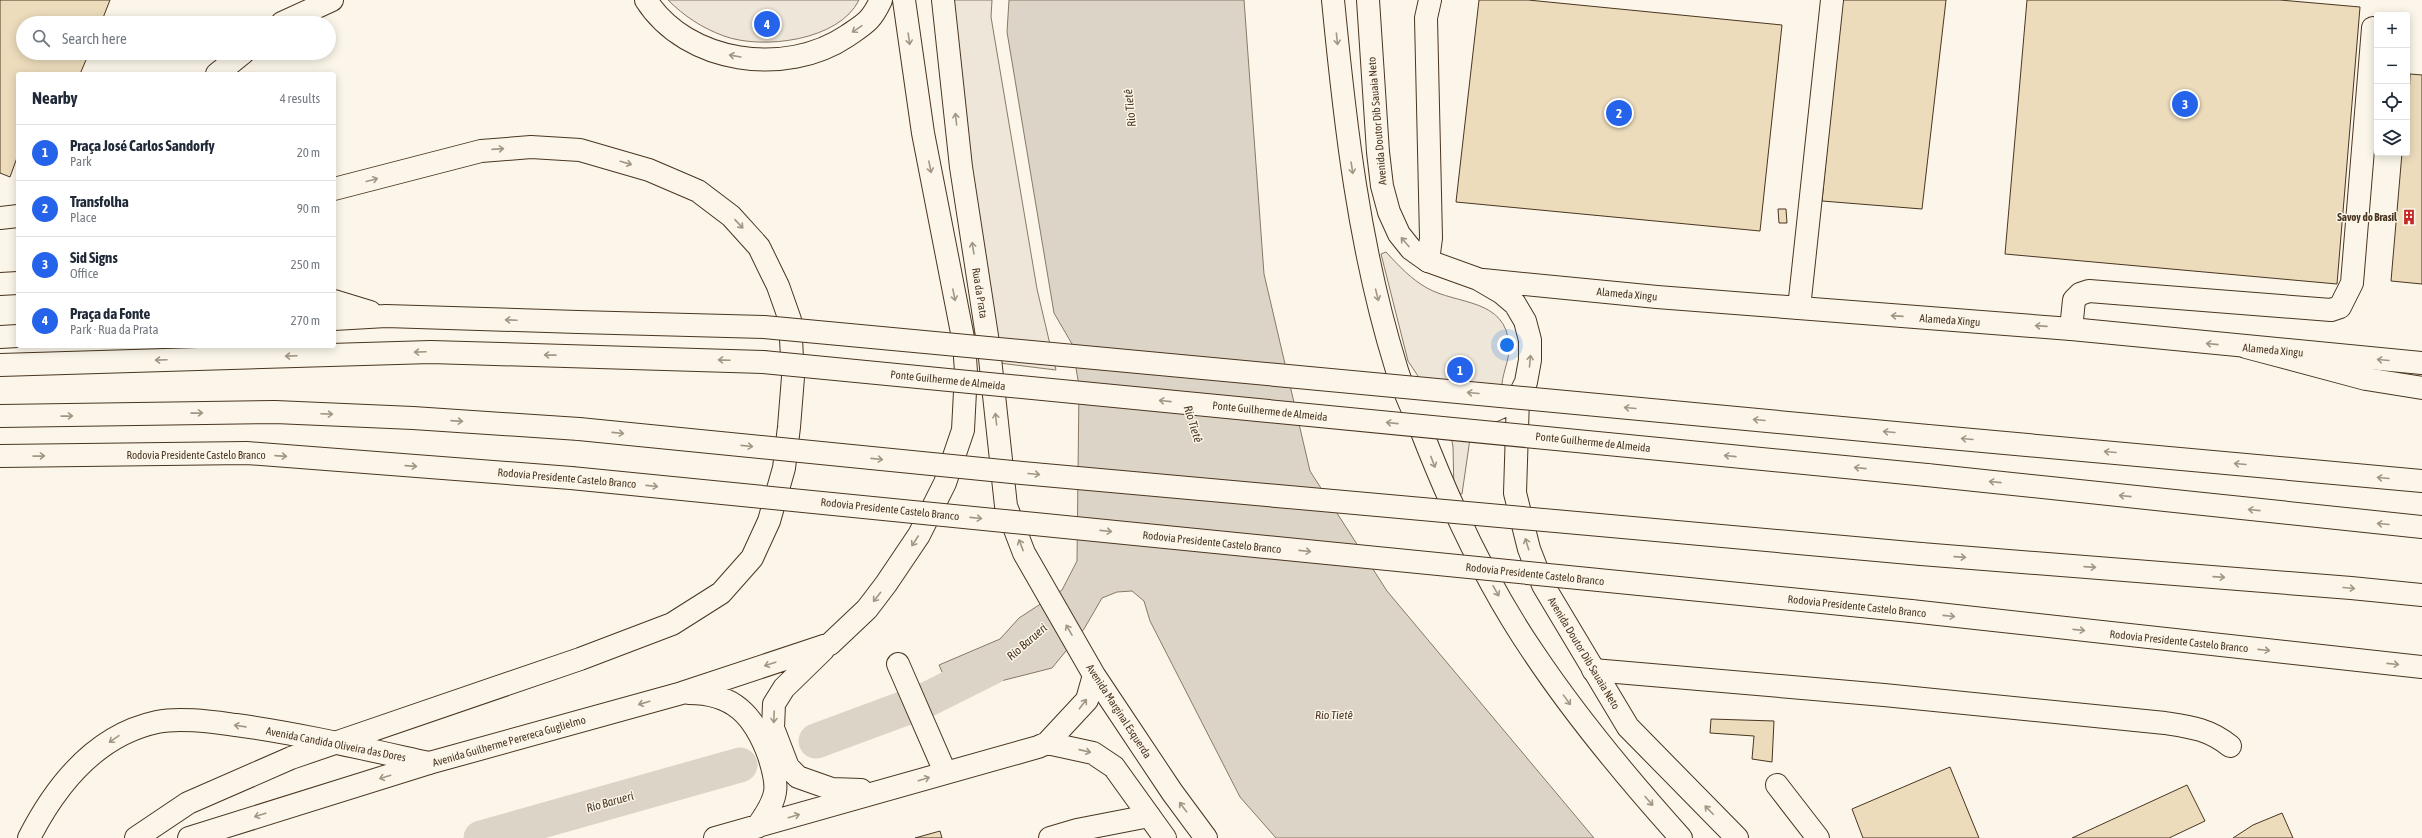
<!DOCTYPE html>
<html lang="en">
<head>
<meta charset="utf-8">
<style>
	body { margin:0; font-family:"Asap Condensed",sans-serif; background:#f2f2f3; color:#1f2937 }
	.controls { position:absolute; right:12px; top:12px; display:grid; overflow:hidden; border-radius:4px; box-shadow:0 2px 10px #0003 }
	.controls button { width:36px; height:36px; display:grid; place-items:center; padding:0; border:0; border-bottom:1px solid #e0e1e3; background:#fff; color:#1f2937; font:20px sans-serif }
	.you { position:absolute; left:1507px; top:345px; width:14px; height:14px; margin:-10px; border:3px solid #fff; border-radius:50%; background:#1a73e8; box-shadow:0 0 0 6px #1a73e833 }
	.badge { display:grid; place-items:center; width:26px; height:26px; border-radius:50%; background:#2563eb; color:#fff; font-size:13px; font-weight:700 }
	.pin { position:absolute; translate:-50% -50%; border:2px solid #fff; box-shadow:0 1px 4px #0006 }
	.list { margin:0; padding:0; list-style:none }
	h2 { display:flex; justify-content:space-between; align-items:center; height:52px; margin:0; padding:0 16px; font-size:17px }
	h2 small { font-size:13px; font-weight:400; color:#747a83 }
	.list li { display:grid; grid-template-columns:26px 1fr auto; gap:12px; align-items:center; box-sizing:border-box; height:56px; padding:0 16px; border-top:1px solid #e0e1e3 }
	.list b { display:block; font-size:15px; white-space:nowrap }
	.list p { margin:0; font-size:13px; white-space:nowrap; color:#747a83 }
	.list em { font-size:13px; font-style:normal; color:#747a83 }
	.icon { flex:none; width:22px; height:22px; fill:none; stroke:currentColor; stroke-width:2; stroke-linecap:round; stroke-linejoin:round }
	.map { position:relative; flex:none; width:2422px; height:838px; overflow:hidden }
	.search { position:absolute; background:#fff; box-shadow:0 2px 10px #0003; left:16px; top:16px; width:320px; height:44px; display:flex; align-items:center; gap:10px; box-sizing:border-box; padding:0 14px; border-radius:22px; color:#747a83; font-size:15px }
	.panel { position:absolute; background:#fff; box-shadow:0 2px 10px #0003; left:16px; top:72px; width:320px; height:276px; border-radius:4px }
	.map>svg:first-child { display:block }
</style>
</head>
<body>
<div class="map">
<svg width="2422" height="838" viewBox="0 0 2422 838">
	<rect width="100%" height="100%" fill="#fbf6e9"/>
	<path fill="#ede6d9" stroke="#887966" d="M668 0H859C839 41 762 50 724 36 702 28 684 16 668 0Z
		M946 0H992L991 17 1037 289 1056 370 999 363Z
		M1386 252C1399 266 1411 279 1427 288 1457 305 1506 298 1509 345 1510 359 1503 371 1502 384 1500 392 1501 400 1500 409L1475 404 1462 494 1454 493 1453 447 1444 398 1420 379 1408 361 1381 254Z"/>
	<path fill="#dcd4c6" stroke="#887966" d="M1009 0H1244L1264 274 1310 471 1387 591 1594 838H1276L1240 797 1150 621 1144 601 1132 591 1117 592 1102 598 1084 629 1052 668 989 684 956 703 939 665 1000 639 1019 618 1062 590 1077 561 1079 386 1072 344 1054 313 1007 32Z"/>
	<g fill="none" stroke-linecap="round" stroke-linejoin="round">
		<path stroke="#dcd4c6" stroke-width="35" d="M816 741 924 701 992 667
			M481 838 740 765"/>
	</g>
	<path fill="#ecdcbc" stroke="#4a3520" d="M0 0H110L101 23H23V53H89L80 74H18V155L10 177 0 173Z
		M1479 0H1528L1782 25 1760 231 1456 202Z
		M1841 0H1946L1922 209 1822 201Z
		M2027 0H2280L2360 7 2337 284 2005 254Z
		M2410 74 2422 75V284L2391 281 2402 153H2407Z
		M1778 209H1786L1787 223H1779Z
		M1711 719 1774 721 1772 762 1752 759 1754 736 1710 733Z
		M1950 767 1979 838H1863L1852 809Z
		M2187 785 2205 821 2169 838H2072Z
		M2282 813 2293 838H2233L2253 825Z
		M940 831 942 838H915Z"/>
	<g fill="none" stroke-linecap="round" stroke-linejoin="round">
		<defs>
			<path id="minor" d="M1428 261 1431 238 1426 18 1430 0
				M1799 308 1832 0
				M2071 329 2074 300 2080 294 2089 291 2331 310 2340 307 2352 283 2373 28
				M1593 670 1884 695 2165 723C2191 727 2209 729 2230 746
				M1777 785 1818 838
				M29 838C56 785 96 735 157 722 180 717 213 722 236 725 301 734 365 749 429 763
				M1050 838 1077 830 1149 816"/>
			<path id="major" d="M646 0C687 64 786 77 847 36 866 23 871 21 881 0
				M943 0 961 167 989 349 1006 506 1024 553 1094 675 1172 792 1206 838
				M1333 0C1345 124 1359 248 1396 367 1402 388 1412 407 1420 427 1450 505 1486 583 1533 652 1577 718 1628 779 1681 838
				M1368 0 1378 152 1382 186 1389 212 1399 234 1411 249 1428 261 1478 279 1502 293 1515 304 1525 321 1530 340V360L1526 382 1518 398 1515 493 1529 549 1543 585 1628 727 1737 838
				M282 23 332 0
				M217 74 243 53
				M0 218 18 216
				M1483 280 1657 297 2071 329 2422 363
				M1409 399C1434 408 1463 417 1489 412 1499 410 1509 402 1518 398
				M823 650 784 688 774 704 773 728 788 767 798 777 832 789 861 790
				M898 664 945 772
				M689 693C733 693 754 715 769 756 772 766 777 781 775 792 773 805 764 817 757 827
				M1047 743 1093 753 1114 767 1165 838
				M136 838 188 803 291 758 580 659 672 624 721 593 752 558 769 521 784 468 789 427 793 377 790 320 778 286 759 247 731 216 698 191 649 170 580 150 531 147 481 151 334 189
				M189 838 429 763 682 693 830 644 867 609 886 584 919 535 945 483 963 430 966 372 964 343 923 133 904 0
				M715 838 1038 747 1047 743 1087 700 1094 675"/>
			<path id="highway" d="M0 284 18 283
				M334 301 370 312
				M334 319 386 316 578 322
				M0 337 18 336
				M2246 347 2366 379 2422 388
				M0 365 431 352 763 362
				M0 416 275 412 413 418 579 429
				M1928 436 2422 481
				M0 456 247 453 571 478
				M1927 475 2422 527
				M1921 554 2351 588 2422 595
				M1911 611 2422 667"/>
		</defs>
		<use href="#minor" stroke="#4a3520" stroke-width="24"/>
		<use href="#major" stroke="#4a3520" stroke-width="24"/>
		<use href="#highway" stroke="#4a3520" stroke-width="24"/>
		<use href="#minor" stroke="#fbf6e9" stroke-width="22"/>
		<use href="#major" stroke="#fbf6e9" stroke-width="22"/>
		<use href="#highway" stroke="#fbf6e9" stroke-width="22"/>
		<defs>
			<path id="highway-bridge" d="M578 322 764 327 1928 436
				M763 362 1927 475
				M579 429 1022 473 1921 554
				M571 478 1911 611"/>
		</defs>
		<use href="#highway-bridge" stroke="#4a3520" stroke-width="24" stroke-linecap="butt"/>
		<use href="#highway-bridge" stroke="#fbf6e9" stroke-width="22"/>
	</g>
	<defs><path id="oneway-shaft" d="M-6 0H5M1.5-3L5.5 0L1.5 3" fill="none" stroke-width="1.6" stroke-linecap="round" stroke-linejoin="round"/></defs>
	<g stroke="#a29684">
		<use href="#oneway-shaft" transform="translate(857 29) rotate(146)"/>
		<use href="#oneway-shaft" transform="translate(909 39) rotate(82)"/>
		<use href="#oneway-shaft" transform="translate(1337 39) rotate(84)"/>
		<use href="#oneway-shaft" transform="translate(735 56) rotate(-170)"/>
		<use href="#oneway-shaft" transform="translate(956 119) rotate(-96)"/>
		<use href="#oneway-shaft" transform="translate(498 149) rotate(-4)"/>
		<use href="#oneway-shaft" transform="translate(626 163) rotate(16)"/>
		<use href="#oneway-shaft" transform="translate(930 167) rotate(79)"/>
		<use href="#oneway-shaft" transform="translate(1352 168) rotate(81)"/>
		<use href="#oneway-shaft" transform="translate(372 180) rotate(-15)"/>
		<use href="#oneway-shaft" transform="translate(739 224) rotate(47)"/>
		<use href="#oneway-shaft" transform="translate(1405 242) rotate(-131)"/>
		<use href="#oneway-shaft" transform="translate(973 248) rotate(-99)"/>
		<use href="#oneway-shaft" transform="translate(954 295) rotate(79)"/>
		<use href="#oneway-shaft" transform="translate(1377 295) rotate(76)"/>
		<use href="#oneway-shaft" transform="translate(1897 316) rotate(-176)"/>
		<use href="#oneway-shaft" transform="translate(511 320) rotate(-178)"/>
		<use href="#oneway-shaft" transform="translate(2041 326) rotate(-176)"/>
		<use href="#oneway-shaft" transform="translate(2212 344) rotate(-174)"/>
		<use href="#oneway-shaft" transform="translate(420 352) rotate(178)"/>
		<use href="#oneway-shaft" transform="translate(550 355) rotate(-179)"/>
		<use href="#oneway-shaft" transform="translate(291 356) rotate(178)"/>
		<use href="#oneway-shaft" transform="translate(161 360) rotate(178)"/>
		<use href="#oneway-shaft" transform="translate(724 360) rotate(-178)"/>
		<use href="#oneway-shaft" transform="translate(2383 360) rotate(-175)"/>
		<use href="#oneway-shaft" transform="translate(1530 361) rotate(-85)"/>
		<use href="#oneway-shaft" transform="translate(1473 393) rotate(-175)"/>
		<use href="#oneway-shaft" transform="translate(1165 401) rotate(-174)"/>
		<use href="#oneway-shaft" transform="translate(1630 408) rotate(-175)"/>
		<use href="#oneway-shaft" transform="translate(197 413) rotate(-1)"/>
		<use href="#oneway-shaft" transform="translate(327 414) rotate(2)"/>
		<use href="#oneway-shaft" transform="translate(67 416) rotate(-1)"/>
		<use href="#oneway-shaft" transform="translate(996 419) rotate(-96)"/>
		<use href="#oneway-shaft" transform="translate(1759 420) rotate(-175)"/>
		<use href="#oneway-shaft" transform="translate(457 421) rotate(4)"/>
		<use href="#oneway-shaft" transform="translate(1392 423) rotate(-174)"/>
		<use href="#oneway-shaft" transform="translate(1889 432) rotate(-175)"/>
		<use href="#oneway-shaft" transform="translate(618 433) rotate(6)"/>
		<use href="#oneway-shaft" transform="translate(1967 439) rotate(-175)"/>
		<use href="#oneway-shaft" transform="translate(747 446) rotate(6)"/>
		<use href="#oneway-shaft" transform="translate(2110 452) rotate(-175)"/>
		<use href="#oneway-shaft" transform="translate(39 456) rotate(-1)"/>
		<use href="#oneway-shaft" transform="translate(281 456) rotate(4)"/>
		<use href="#oneway-shaft" transform="translate(1730 456) rotate(-174)"/>
		<use href="#oneway-shaft" transform="translate(877 459) rotate(6)"/>
		<use href="#oneway-shaft" transform="translate(1433 462) rotate(69)"/>
		<use href="#oneway-shaft" transform="translate(2240 464) rotate(-175)"/>
		<use href="#oneway-shaft" transform="translate(411 466) rotate(4)"/>
		<use href="#oneway-shaft" transform="translate(1860 468) rotate(-174)"/>
		<use href="#oneway-shaft" transform="translate(1034 474) rotate(5)"/>
		<use href="#oneway-shaft" transform="translate(2383 478) rotate(-175)"/>
		<use href="#oneway-shaft" transform="translate(1995 482) rotate(-174)"/>
		<use href="#oneway-shaft" transform="translate(652 486) rotate(6)"/>
		<use href="#oneway-shaft" transform="translate(2125 496) rotate(-174)"/>
		<use href="#oneway-shaft" transform="translate(2254 510) rotate(-174)"/>
		<use href="#oneway-shaft" transform="translate(976 518) rotate(6)"/>
		<use href="#oneway-shaft" transform="translate(2383 524) rotate(-175)"/>
		<use href="#oneway-shaft" transform="translate(1106 531) rotate(6)"/>
		<use href="#oneway-shaft" transform="translate(915 541) rotate(123)"/>
		<use href="#oneway-shaft" transform="translate(1527 544) rotate(-107)"/>
		<use href="#oneway-shaft" transform="translate(1021 545) rotate(-111)"/>
		<use href="#oneway-shaft" transform="translate(1305 551) rotate(6)"/>
		<use href="#oneway-shaft" transform="translate(1960 557) rotate(4)"/>
		<use href="#oneway-shaft" transform="translate(2090 567) rotate(4)"/>
		<use href="#oneway-shaft" transform="translate(2219 577) rotate(4)"/>
		<use href="#oneway-shaft" transform="translate(2349 588) rotate(5)"/>
		<use href="#oneway-shaft" transform="translate(1496 591) rotate(61)"/>
		<use href="#oneway-shaft" transform="translate(877 597) rotate(128)"/>
		<use href="#oneway-shaft" transform="translate(1949 616) rotate(6)"/>
		<use href="#oneway-shaft" transform="translate(1069 630) rotate(-120)"/>
		<use href="#oneway-shaft" transform="translate(2079 630) rotate(6)"/>
		<use href="#oneway-shaft" transform="translate(2264 650) rotate(6)"/>
		<use href="#oneway-shaft" transform="translate(770 664) rotate(162)"/>
		<use href="#oneway-shaft" transform="translate(2393 664) rotate(6)"/>
		<use href="#oneway-shaft" transform="translate(1567 700) rotate(54)"/>
		<use href="#oneway-shaft" transform="translate(644 703) rotate(164)"/>
		<use href="#oneway-shaft" transform="translate(1083 704) rotate(-53)"/>
		<use href="#oneway-shaft" transform="translate(774 717) rotate(92)"/>
		<use href="#oneway-shaft" transform="translate(240 726) rotate(-172)"/>
		<use href="#oneway-shaft" transform="translate(114 739) rotate(145)"/>
		<use href="#oneway-shaft" transform="translate(1085 751) rotate(13)"/>
		<use href="#oneway-shaft" transform="translate(385 777) rotate(163)"/>
		<use href="#oneway-shaft" transform="translate(924 779) rotate(-17)"/>
		<use href="#oneway-shaft" transform="translate(1649 801) rotate(49)"/>
		<use href="#oneway-shaft" transform="translate(1183 807) rotate(-127)"/>
		<use href="#oneway-shaft" transform="translate(1709 810) rotate(-134)"/>
		<use href="#oneway-shaft" transform="translate(260 815) rotate(162)"/>
		<use href="#oneway-shaft" transform="translate(794 816) rotate(-17)"/>
	</g>
	<defs>
		<symbol id="building-bare" viewBox="-9 -9 18 18"><path d="M-4-6H4V6H1V3H-1V6H-4ZM-2.5-4.3h1.7v1.8h-1.7ZM.8-4.3h1.7v1.8H.8ZM-2.5-1h1.7V.8h-1.7ZM.8-1h1.7V.8H.8Z" fill="#c62828" stroke="#fbf6e9" stroke-width="2.5" paint-order="stroke"/></symbol>
	</defs>
	<g fill-rule="evenodd">
		<use href="#building-bare" x="2398" y="206" width="22" height="22"/>
	</g>
	<g text-anchor="middle" dominant-baseline="central" stroke-width="3" stroke-linejoin="round" paint-order="stroke">
		<g font-size="11" fill="#4a3520" stroke="#fbf6e9">
			<text transform="translate(1377 121) rotate(-95)">Avenida Doutor Dib Sauaia Neto</text>
			<text transform="translate(980 293) rotate(81)">Rua da Prata</text>
			<text transform="translate(1627 294) rotate(5)">Alameda Xingu</text>
			<text transform="translate(1950 320) rotate(4)">Alameda Xingu</text>
			<text transform="translate(2273 350) rotate(5)">Alameda Xingu</text>
			<text transform="translate(948 380) rotate(6)">Ponte Guilherme de Almeida</text>
			<text transform="translate(1270 411) rotate(6)">Ponte Guilherme de Almeida</text>
			<text transform="translate(1593 442) rotate(6)">Ponte Guilherme de Almeida</text>
			<text x="196" y="455">Rodovia Presidente Castelo Branco</text>
			<text transform="translate(567 478) rotate(5)">Rodovia Presidente Castelo Branco</text>
			<text transform="translate(890 509) rotate(6)">Rodovia Presidente Castelo Branco</text>
			<text transform="translate(1212 542) rotate(6)">Rodovia Presidente Castelo Branco</text>
			<text transform="translate(1535 574) rotate(6)">Rodovia Presidente Castelo Branco</text>
			<text transform="translate(1857 606) rotate(6)">Rodovia Presidente Castelo Branco</text>
			<text transform="translate(2179 641) rotate(6)">Rodovia Presidente Castelo Branco</text>
			<text transform="translate(1584 653) rotate(59)">Avenida Doutor Dib Sauaia Neto</text>
			<text transform="translate(1119 711) rotate(57)">Avenida Marginal Esquerda</text>
			<text transform="translate(509 741) rotate(-16)">Avenida Guilherme Perereca Guglielmo</text>
			<text transform="translate(336 744) rotate(11)">Avenida Candida Oliveira das Dores</text>
		</g>
		<g font-size="11" font-weight="bold" fill="#4a3520" stroke="#fbf6e9" text-anchor="end">
			<text x="2397" y="217">Savoy do Brasil</text>
		</g>
		<g font-size="12" font-style="italic" fill="#4a3520" stroke="#fbf6e9">
			<text transform="translate(1130 108) rotate(-96)">Rio Tietê</text>
			<text transform="translate(1193 424) rotate(73)">Rio Tietê</text>
			<text transform="translate(1027 642) rotate(-41)">Rio Barueri</text>
			<text x="1334" y="715">Rio Tietê</text>
			<text transform="translate(610 802) rotate(-16)">Rio Barueri</text>
		</g>
	</g>
</svg>
<div class="controls">
<button>+</button>
<button>−</button>
<button><svg class="icon" aria-label="locate" viewBox="0 0 24 24"><circle cx="12" cy="12" r="6"/><path d="M12 2v4M12 18v4M2 12h4M18 12h4"/></svg></button>
<button><svg class="icon" aria-label="layers" viewBox="0 0 24 24"><path d="M12 4l9 5-9 5-9-5zM3 14l9 5 9-5"/></svg></button>
</div>
<div class="you"></div>
<div class="pin badge" style="left:1460px;top:370px">1</div>
<div class="pin badge" style="left:1619px;top:113px">2</div>
<div class="pin badge" style="left:2185px;top:104px">3</div>
<div class="pin badge" style="left:767px;top:24px">4</div>
<div class="search"><svg class="icon" aria-label="search" viewBox="0 0 24 24"><circle cx="10" cy="10" r="6"/><path d="M15 15l6 6"/></svg>Search here</div>
<section class="panel">
<h2>Nearby<small>4 results</small></h2>
<ul class="list">
<li><span class="badge">1</span><div><b>Praça José Carlos Sandorfy</b><p>Park</p></div><em>20 m</em></li>
<li><span class="badge">2</span><div><b>Transfolha</b><p>Place</p></div><em>90 m</em></li>
<li><span class="badge">3</span><div><b>Sid Signs</b><p>Office</p></div><em>250 m</em></li>
<li><span class="badge">4</span><div><b>Praça da Fonte</b><p>Park · Rua da Prata</p></div><em>270 m</em></li>
</ul>
</section>
</div>
</body>
</html>
